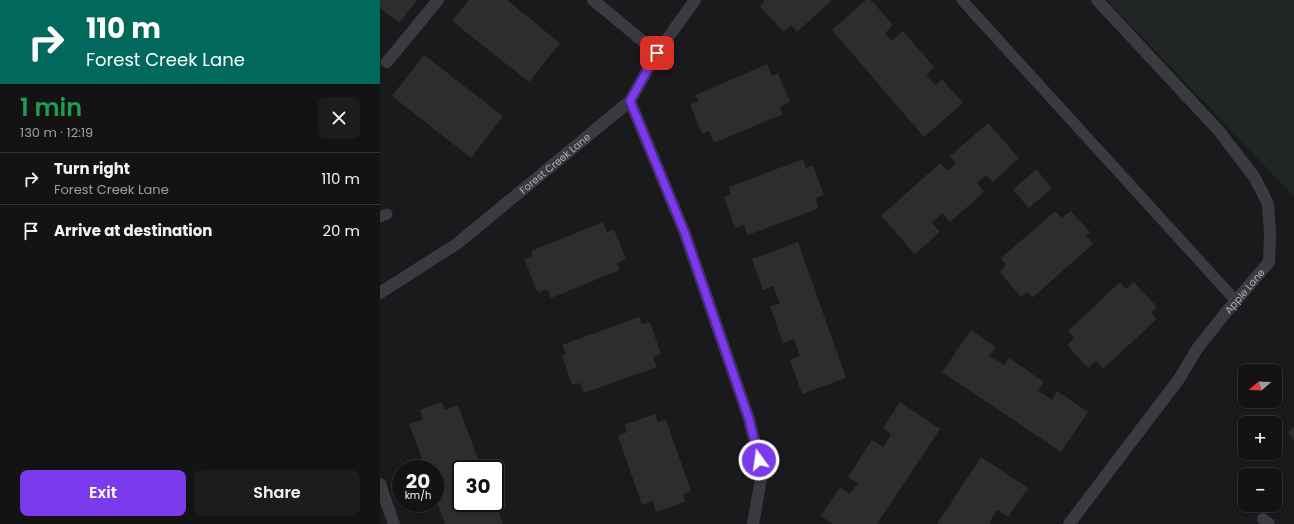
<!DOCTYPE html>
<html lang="en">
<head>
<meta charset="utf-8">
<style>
  :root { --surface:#141314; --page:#1d1c1d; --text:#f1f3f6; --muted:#9d9ea0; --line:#333234; --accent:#7c3aed }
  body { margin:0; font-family:Poppins,sans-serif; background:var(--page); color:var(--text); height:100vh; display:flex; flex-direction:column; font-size:15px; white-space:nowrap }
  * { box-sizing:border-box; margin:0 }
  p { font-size:13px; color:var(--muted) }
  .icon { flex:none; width:22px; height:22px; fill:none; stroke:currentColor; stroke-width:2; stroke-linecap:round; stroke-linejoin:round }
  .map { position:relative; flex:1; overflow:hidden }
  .details { display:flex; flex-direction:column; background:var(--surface); width:380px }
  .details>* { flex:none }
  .hud { background:#00695c; color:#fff; overflow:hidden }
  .needle { width:26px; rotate:251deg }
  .fabs { position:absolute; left:858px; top:364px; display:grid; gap:8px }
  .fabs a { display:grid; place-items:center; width:44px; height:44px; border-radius:8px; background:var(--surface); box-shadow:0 1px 3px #0004,0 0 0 1px var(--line); font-size:20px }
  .speed { position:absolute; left:12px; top:460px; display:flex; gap:8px; font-size:20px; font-weight:700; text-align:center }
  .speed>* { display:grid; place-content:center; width:52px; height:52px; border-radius:50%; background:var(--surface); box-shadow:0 1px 3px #0004,0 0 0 1px var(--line); line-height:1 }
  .speed small { font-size:10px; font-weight:400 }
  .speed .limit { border:2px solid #111; border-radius:6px; background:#fff; color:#111 }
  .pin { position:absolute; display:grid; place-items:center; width:34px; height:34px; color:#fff; margin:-17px; border-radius:8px; box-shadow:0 2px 6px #0006 }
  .me { position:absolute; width:44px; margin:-22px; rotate:346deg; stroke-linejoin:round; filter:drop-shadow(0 0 3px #0008) }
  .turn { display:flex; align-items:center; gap:14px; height:84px; padding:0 20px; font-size:18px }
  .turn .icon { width:52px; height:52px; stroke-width:2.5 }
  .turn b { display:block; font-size:28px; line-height:34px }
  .round { display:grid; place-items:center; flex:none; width:42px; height:42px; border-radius:8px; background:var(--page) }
  .head { display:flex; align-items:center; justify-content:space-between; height:68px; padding:0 20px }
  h1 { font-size:24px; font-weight:600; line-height:30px; color:#1e9e55 }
  .action { display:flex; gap:8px; margin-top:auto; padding:8px 20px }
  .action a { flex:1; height:46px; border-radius:8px; background:var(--accent); color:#fff; font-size:16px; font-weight:600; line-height:46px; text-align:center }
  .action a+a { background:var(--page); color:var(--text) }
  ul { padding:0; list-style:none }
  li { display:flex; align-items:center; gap:12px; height:52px; padding:0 20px; border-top:1px solid var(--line) }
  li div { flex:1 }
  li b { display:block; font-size:15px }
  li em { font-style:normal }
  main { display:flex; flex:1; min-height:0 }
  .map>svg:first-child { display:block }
</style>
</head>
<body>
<main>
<section class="details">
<div class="hud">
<div class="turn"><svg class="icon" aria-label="right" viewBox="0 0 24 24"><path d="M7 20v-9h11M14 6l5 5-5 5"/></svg><div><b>110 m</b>Forest Creek Lane</div></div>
</div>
<div class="head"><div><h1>1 min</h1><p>130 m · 12:19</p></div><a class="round"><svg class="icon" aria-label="close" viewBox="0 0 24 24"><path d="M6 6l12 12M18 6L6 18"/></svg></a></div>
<ul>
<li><svg class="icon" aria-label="right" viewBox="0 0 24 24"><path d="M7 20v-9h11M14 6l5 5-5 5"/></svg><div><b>Turn right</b><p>Forest Creek Lane</p></div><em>110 m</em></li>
<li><svg class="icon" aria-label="arrive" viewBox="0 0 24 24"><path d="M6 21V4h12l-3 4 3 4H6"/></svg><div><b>Arrive at destination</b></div><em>20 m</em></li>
</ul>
<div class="action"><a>Exit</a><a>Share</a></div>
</section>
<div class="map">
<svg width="914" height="524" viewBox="0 0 914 524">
  <rect width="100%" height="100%" fill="#1a191b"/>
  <path fill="#1f2623" d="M 727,0 L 914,0 L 914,197 Z"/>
  <path fill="#2d2c2f" d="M 0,0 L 37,0 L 19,23 L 0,8 Z
    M 89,0 L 127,0 L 180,43 L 149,82 L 72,21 Z
    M 385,0 L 452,0 L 417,32 L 411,25 L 403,32 L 380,6 Z
    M 486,0 L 491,0 L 513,25 L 505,33 L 512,41 L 523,31 L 554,67 L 546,75 L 555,85 L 562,79 L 583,103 L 544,137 L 452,30 Z
    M 44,55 L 123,116 L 91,158 L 12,96 Z
    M 387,64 L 392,76 L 398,73 L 410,102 L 400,107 L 403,114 L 334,143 L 329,131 L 322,134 L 310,105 L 318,101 L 316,95 Z
    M 608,123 L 639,158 L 613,182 L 606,175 L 597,183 L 604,192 L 570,222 L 562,213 L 552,223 L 560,232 L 535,254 L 501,216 L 560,163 L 568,171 L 576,164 L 570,156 Z
    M 423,159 L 426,168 L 433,165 L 444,195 L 435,198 L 439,208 L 368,235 L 364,225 L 355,228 L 344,197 L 351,194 L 349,187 Z
    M 656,169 L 672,188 L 649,208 L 633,190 Z
    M 675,211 L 682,218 L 691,211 L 710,232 L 706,235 L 713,244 L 652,298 L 647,292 L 641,297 L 620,272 L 626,265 L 621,258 Z
    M 223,222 L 227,232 L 234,230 L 246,259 L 237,263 L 240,270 L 171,298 L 167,289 L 158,293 L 144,259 L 152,256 L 151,251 Z
    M 418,242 L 466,378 L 422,394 L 410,360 L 420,356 L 414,339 L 403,343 L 390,306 L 400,303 L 393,286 L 383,290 L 372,259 Z
    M 740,282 L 746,289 L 754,282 L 777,307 L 771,313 L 777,319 L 723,369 L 716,361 L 708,368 L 687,345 L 694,338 L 688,331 Z
    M 259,317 L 262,324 L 270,322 L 281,354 L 273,357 L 277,367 L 204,393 L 200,383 L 192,385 L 182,356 L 186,354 L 182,345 Z
    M 591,330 L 616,347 L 609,356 L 624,365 L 629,358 L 664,382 L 658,390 L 672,400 L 677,391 L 708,412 L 681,452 L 562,372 Z
    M 62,402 L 65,410 L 78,405 L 98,459 L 93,461 L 95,469 L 81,469 L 81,503 L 115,503 L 123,524 L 65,524 L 55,497 L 55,491 L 66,487 L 61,474 L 55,476 L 55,469 L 46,469 L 29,424 L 43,419 L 40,410 Z
    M 520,402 L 560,429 L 497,524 L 453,524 L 441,516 L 460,487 L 470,494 L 478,483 L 468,477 L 492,440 L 503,447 L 511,434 L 503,428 Z
    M 275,414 L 278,422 L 286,420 L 311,491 L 303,494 L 305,502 L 276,512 L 273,501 L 262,505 L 238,436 L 247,432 L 244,425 Z
    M 914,427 L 914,440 L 908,432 Z
    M 601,457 L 648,488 L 628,517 L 617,510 L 609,523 L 612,524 L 557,524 Z"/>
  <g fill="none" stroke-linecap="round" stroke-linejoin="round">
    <path stroke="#3c3a40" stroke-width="11" d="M 582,0 L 856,301
      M 0,217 L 7,214"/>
    <g stroke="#3c3a40" stroke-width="12">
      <path d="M 213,0 L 277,53"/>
      <path d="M 7,62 L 58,0"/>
      <path d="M 250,101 L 304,231 L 369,419 L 382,473 L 373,524"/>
      <path id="s1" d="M 0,293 L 78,243 L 250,101 L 277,53 L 315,0"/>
      <path d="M 0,484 L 14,524"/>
      <path d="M 883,519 L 889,524"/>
      <path id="s2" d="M 689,524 L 799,379 L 817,349 L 843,316 L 889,262 L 890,233 L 888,204 L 875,178 L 839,131 L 717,0"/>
    </g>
  </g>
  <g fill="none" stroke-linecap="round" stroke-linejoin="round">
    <g stroke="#51269a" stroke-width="10">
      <path id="route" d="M 277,53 L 250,101 L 304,231 L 369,419 L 379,460"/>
    </g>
    <use href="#route" stroke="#7c3aed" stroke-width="7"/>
  </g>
  <g text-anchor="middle" stroke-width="4" stroke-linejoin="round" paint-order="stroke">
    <g font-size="10" fill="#adacba" stroke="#151416">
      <text dy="4" stroke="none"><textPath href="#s1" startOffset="218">Forest Creek Lane</textPath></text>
      <text dy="4" stroke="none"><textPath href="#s2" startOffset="292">Apple Lane</textPath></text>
    </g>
  </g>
</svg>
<div class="fabs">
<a><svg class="needle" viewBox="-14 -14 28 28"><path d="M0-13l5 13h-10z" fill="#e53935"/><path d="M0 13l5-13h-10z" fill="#9d9ea0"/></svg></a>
<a>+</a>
<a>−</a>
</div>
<div class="speed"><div>20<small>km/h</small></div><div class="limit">30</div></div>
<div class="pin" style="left:277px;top:53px;background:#d93025"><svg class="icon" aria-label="arrive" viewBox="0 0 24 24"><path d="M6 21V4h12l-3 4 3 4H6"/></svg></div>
<svg class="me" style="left:379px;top:460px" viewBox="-20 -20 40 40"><circle r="17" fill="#7c3aed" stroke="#fff" stroke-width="3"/><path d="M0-11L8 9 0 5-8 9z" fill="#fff"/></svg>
</div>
</main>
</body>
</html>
